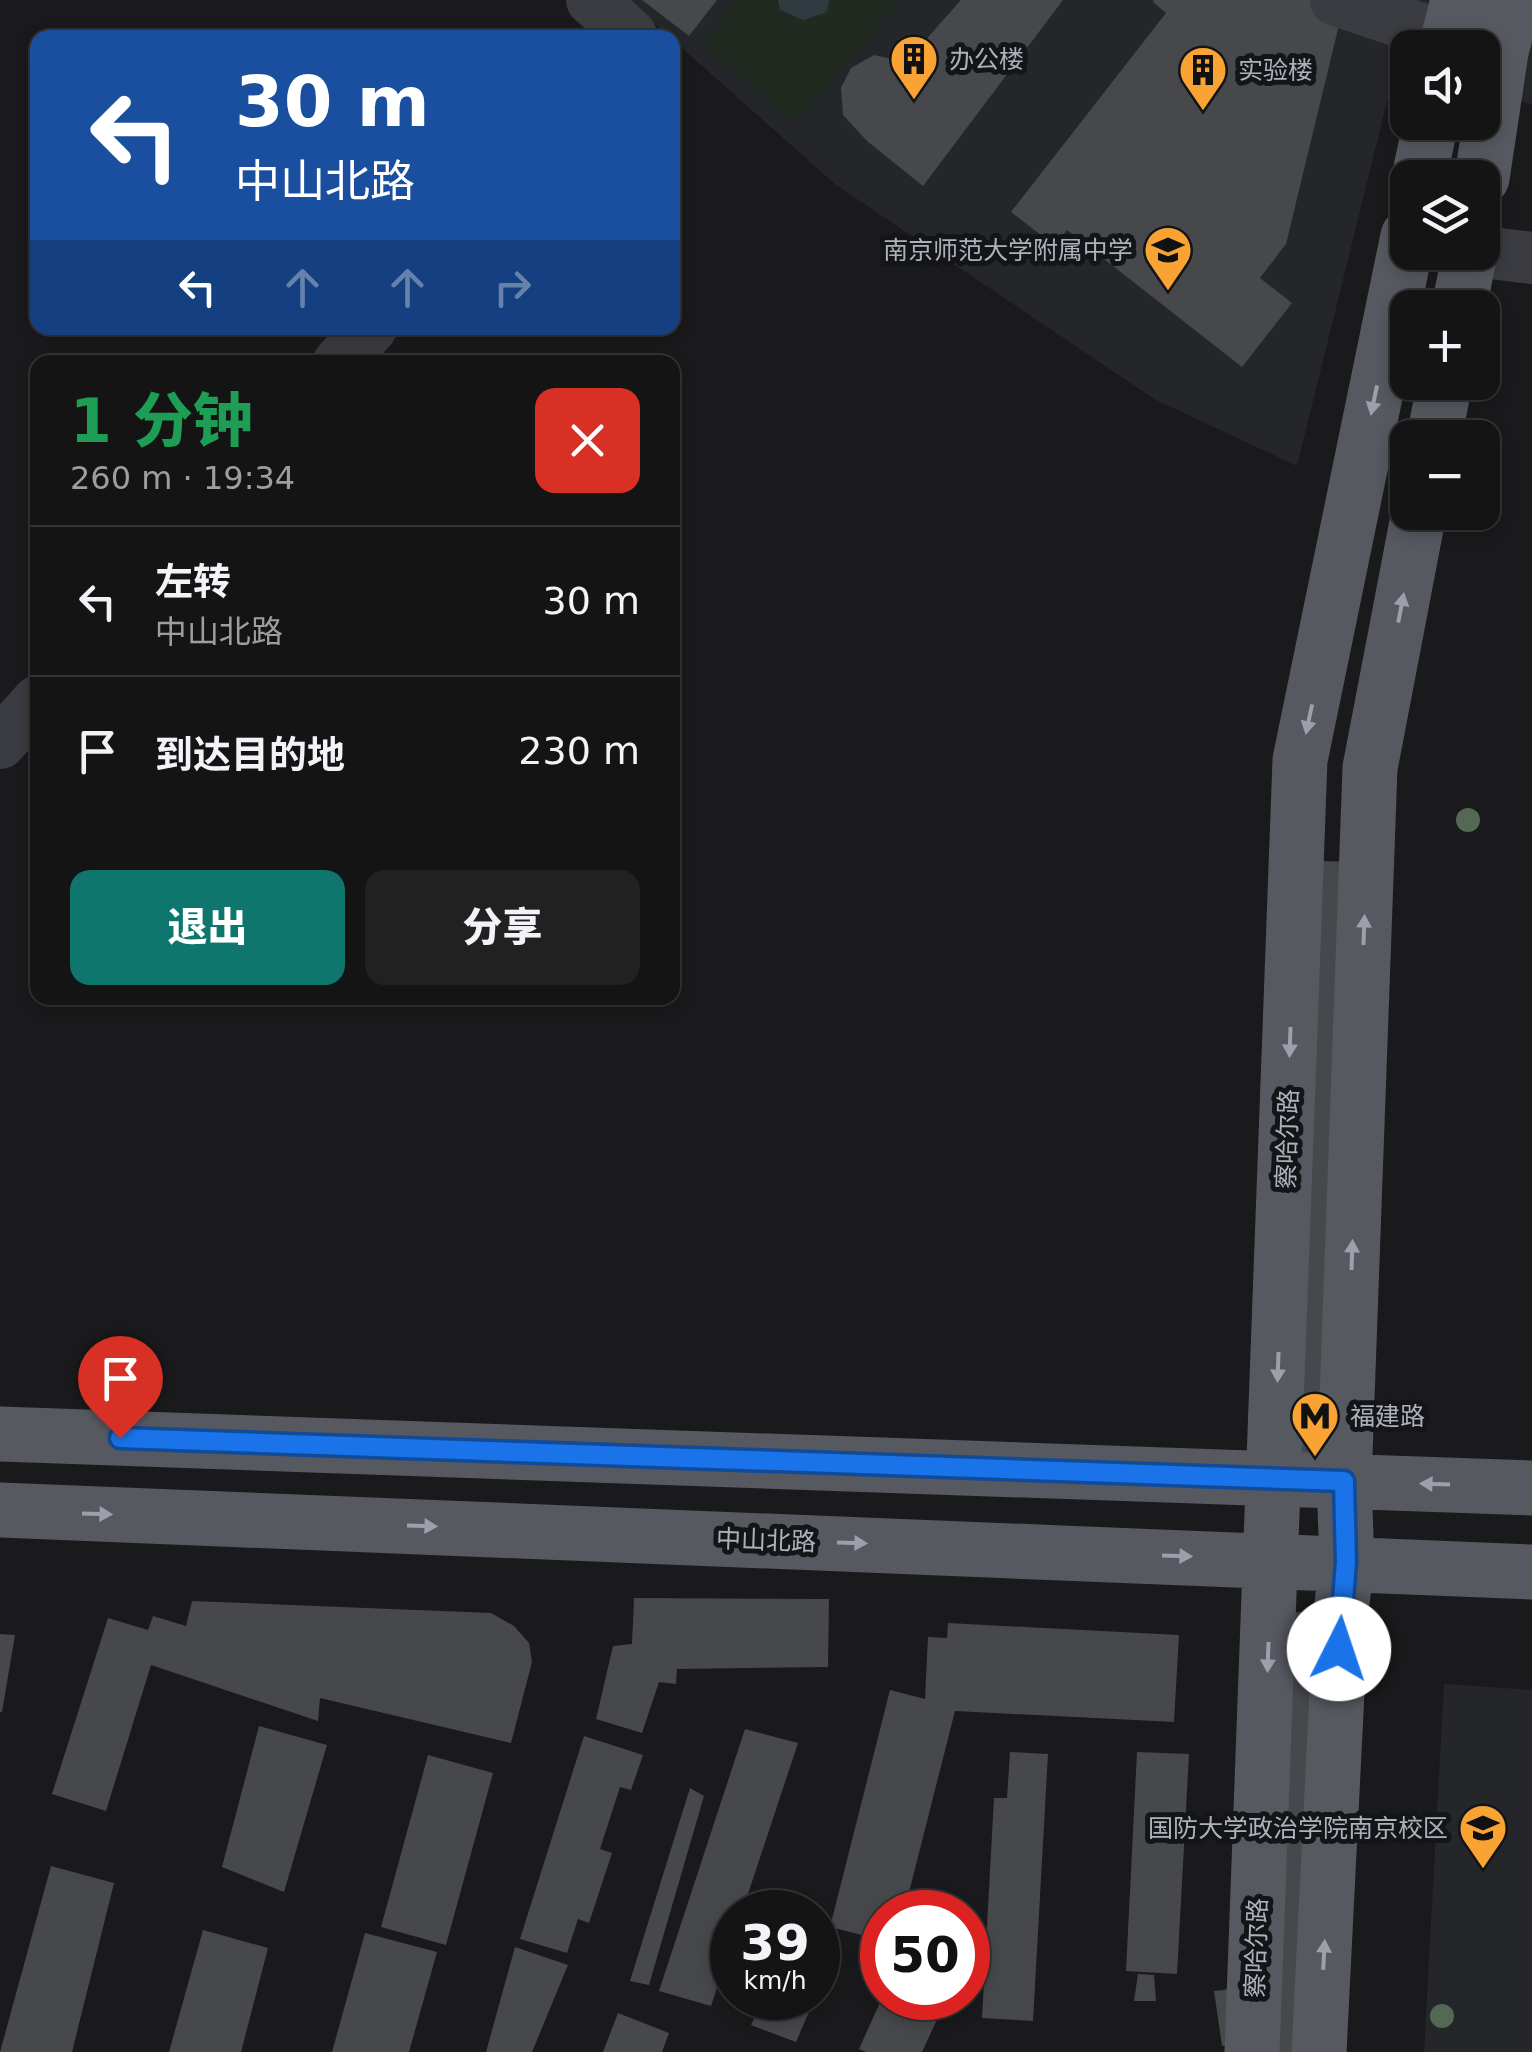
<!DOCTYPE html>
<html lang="zh">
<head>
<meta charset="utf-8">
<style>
  :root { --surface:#141415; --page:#212122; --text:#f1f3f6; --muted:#9d9ea0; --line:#333334; --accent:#0f766e }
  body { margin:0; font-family:"DejaVu Sans","Noto Sans SC",sans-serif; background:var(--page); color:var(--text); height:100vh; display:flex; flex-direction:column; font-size:38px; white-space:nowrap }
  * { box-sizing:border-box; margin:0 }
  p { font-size:32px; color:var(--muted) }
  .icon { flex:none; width:55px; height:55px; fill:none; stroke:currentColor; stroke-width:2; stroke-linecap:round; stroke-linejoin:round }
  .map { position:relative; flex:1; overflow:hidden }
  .panel { position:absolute; left:30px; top:355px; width:650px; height:650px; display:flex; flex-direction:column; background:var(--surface); border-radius:20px; box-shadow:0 5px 15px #0003,0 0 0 2px var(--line) }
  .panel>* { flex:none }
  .banner { position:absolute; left:30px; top:30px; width:650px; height:305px; border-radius:20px; box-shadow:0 5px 15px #0003,0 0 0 2px var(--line); background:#1a4fa0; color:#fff; overflow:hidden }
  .fabs { position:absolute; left:1390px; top:30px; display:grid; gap:20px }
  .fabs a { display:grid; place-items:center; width:110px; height:110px; border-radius:20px; background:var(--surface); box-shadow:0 5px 15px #0003,0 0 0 2px var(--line); font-size:50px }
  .speed { position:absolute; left:710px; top:1890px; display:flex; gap:20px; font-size:50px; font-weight:700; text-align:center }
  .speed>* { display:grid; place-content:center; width:130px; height:130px; border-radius:50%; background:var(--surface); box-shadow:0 5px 15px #0003,0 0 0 2px var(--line); line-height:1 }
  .speed small { font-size:25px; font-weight:400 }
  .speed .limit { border:15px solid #d22; background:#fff; color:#111 }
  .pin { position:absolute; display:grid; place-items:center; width:85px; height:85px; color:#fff; margin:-102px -42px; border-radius:50% 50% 50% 0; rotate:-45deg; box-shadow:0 0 10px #0007 }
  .pin .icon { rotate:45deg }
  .me { position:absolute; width:110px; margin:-55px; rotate:4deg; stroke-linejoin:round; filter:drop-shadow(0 0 8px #0008) }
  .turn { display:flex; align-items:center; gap:35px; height:210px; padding:0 40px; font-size:45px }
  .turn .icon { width:130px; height:130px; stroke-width:2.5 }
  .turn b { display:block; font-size:70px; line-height:85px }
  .lanes { display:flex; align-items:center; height:95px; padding:0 40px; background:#0003; justify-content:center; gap:50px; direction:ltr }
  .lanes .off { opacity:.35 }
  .round { display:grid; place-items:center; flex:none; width:105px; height:105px; border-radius:20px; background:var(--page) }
  .head { display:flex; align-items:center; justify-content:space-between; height:170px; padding:0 40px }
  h1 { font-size:60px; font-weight:800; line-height:75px; color:#1e9e55 }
  .button { display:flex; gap:20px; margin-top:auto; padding:20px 40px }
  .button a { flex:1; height:115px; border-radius:20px; background:var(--accent); color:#fff; font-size:40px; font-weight:800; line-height:115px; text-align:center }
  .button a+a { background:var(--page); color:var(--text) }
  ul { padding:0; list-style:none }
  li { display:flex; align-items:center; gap:30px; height:150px; padding:0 40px; border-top:2px solid var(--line) }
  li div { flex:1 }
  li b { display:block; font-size:38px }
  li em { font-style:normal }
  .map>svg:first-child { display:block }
</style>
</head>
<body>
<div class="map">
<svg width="1532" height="2052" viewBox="0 0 1532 2052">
  <rect width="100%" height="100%" fill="#1a1a1c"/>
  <path fill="#252629" d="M 628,0 L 1532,0 L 1532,104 L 1483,91 L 1482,48 L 1408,48 L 1407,71 L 1395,69 L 1297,466 L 1156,400 L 836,185 Z
    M 1444,1684 L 1532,1690 L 1532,2052 L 1424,2052 Z"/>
  <path fill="#212a21" d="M 736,0 L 900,0 L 796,124 L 703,45 Z"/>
  <path fill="#2f3b41" d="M 778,0 L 829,0 L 827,12 L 803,20 L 780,10 Z"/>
  <path fill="#46484c" d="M 642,0 L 717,0 L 689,36 Z
    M 961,0 L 1063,0 L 923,186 L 867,141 L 843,115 L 841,88 L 851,68 L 874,55 L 906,62 Z
    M 1154,0 L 1345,0 L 1286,244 L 1260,278 L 1292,303 L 1242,367 L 1067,230 L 1055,246 L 1011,212 L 1166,13 L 1153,2 Z
    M 1287,860 L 1354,862 L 1365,1469 L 1265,1467 Z
    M 634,1598 L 829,1599 L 828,1667 L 677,1669 L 676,1684 L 659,1682 L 642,1733 L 596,1719 L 613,1646 L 632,1644 Z
    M 192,1601 L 491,1613 L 514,1626 L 529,1643 L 532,1662 L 511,1743 L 320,1698 L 318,1721 L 151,1665 L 106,1811 L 52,1794 L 108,1618 L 148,1630 L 153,1616 L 186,1626 Z
    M 1281,1612 L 1351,1613 L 1344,2052 L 1273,2052 Z
    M 948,1623 L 1179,1635 L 1174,1722 L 955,1711 L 904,1912 L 882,1912 L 882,1940 L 830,1927 L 890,1690 L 925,1699 L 928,1637 L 947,1638 Z
    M 0,1634 L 15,1635 L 2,1712 L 0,1712 Z
    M 259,1726 L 327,1745 L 284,1892 L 222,1867 Z
    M 745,1729 L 798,1743 L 742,1912 L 732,1912 L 732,1942 L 711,2006 L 659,1991 Z
    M 584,1736 L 643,1755 L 631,1790 L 620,1787 L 600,1849 L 612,1853 L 589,1923 L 578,1919 L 567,1953 L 520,1939 Z
    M 1010,1752 L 1048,1754 L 1033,2021 L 982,2018 L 994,1798 L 1007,1798 Z
    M 1137,1752 L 1189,1754 L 1177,1974 L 1126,1971 Z
    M 428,1755 L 493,1773 L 446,1945 L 381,1927 Z
    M 690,1788 L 704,1796 L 649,1985 L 630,1981 Z
    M 51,1866 L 114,1883 L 72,2052 L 0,2052 Z
    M 203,1930 L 268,1948 L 241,2052 L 169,2052 Z
    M 365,1933 L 437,1952 L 409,2052 L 332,2052 Z
    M 515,1947 L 568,1965 L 532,2052 L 486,2052 Z
    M 818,1957 L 833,1957 L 818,1993 Z
    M 1138,1974 L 1154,1975 L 1156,2001 L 1134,2001 Z
    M 1253,1986 L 1260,2040 L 1222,2046 L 1214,1991 Z
    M 764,1998 L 815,1998 L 796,2042 L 751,2025 Z
    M 882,1998 L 947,1998 L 922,2052 L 866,2052 L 859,2049 Z
    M 618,2013 L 669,2033 L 662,2052 L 603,2052 Z"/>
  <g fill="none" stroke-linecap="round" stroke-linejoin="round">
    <path stroke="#3a3c41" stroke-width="52" d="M 592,0 L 631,35 L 629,38
      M 1336,0 L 1448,38
      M 1482,252 L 1532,258
      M 339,362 L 371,328
      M 0,743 L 38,701"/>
    <path stroke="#565960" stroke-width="55" d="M 1446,48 L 1458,0
      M 1419,178 L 1431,122
      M 1482,178 L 1501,52 L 1514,0
      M 1459,308 L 1470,252
      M 1434,438 L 1445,382
      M 0,1434 L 1532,1488
      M 0,1510 L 1532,1572
      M 1252,2052 L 1300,760 L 1408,236
      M 1319,2052 L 1341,1612 L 1347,1562 L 1344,1481 L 1370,768 L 1419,512"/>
  </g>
  <g fill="#546854">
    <circle cx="1468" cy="820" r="12"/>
    <circle cx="1442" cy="2016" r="12"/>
  </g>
  <defs><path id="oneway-solid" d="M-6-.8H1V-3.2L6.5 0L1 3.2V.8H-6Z" transform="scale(2.5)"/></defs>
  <g fill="#9ba0aa">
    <use href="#oneway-solid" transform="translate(1374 400) rotate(102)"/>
    <use href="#oneway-solid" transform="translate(1401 608) rotate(-79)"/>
    <use href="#oneway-solid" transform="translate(1309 719) rotate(102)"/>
    <use href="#oneway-solid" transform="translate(1364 930) rotate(-88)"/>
    <use href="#oneway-solid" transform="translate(1290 1042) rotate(92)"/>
    <use href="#oneway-solid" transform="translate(1352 1255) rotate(-88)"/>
    <use href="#oneway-solid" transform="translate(1278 1367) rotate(92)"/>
    <use href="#oneway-solid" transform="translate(1435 1484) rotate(-178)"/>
    <use href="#oneway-solid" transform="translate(97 1514) rotate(2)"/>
    <use href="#oneway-solid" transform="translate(422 1526) rotate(2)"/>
    <use href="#oneway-solid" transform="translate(852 1543) rotate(2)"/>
    <use href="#oneway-solid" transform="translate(1177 1556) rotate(2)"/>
    <use href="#oneway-solid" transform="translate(1268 1657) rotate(92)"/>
    <use href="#oneway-solid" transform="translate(1324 1955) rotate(-87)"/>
  </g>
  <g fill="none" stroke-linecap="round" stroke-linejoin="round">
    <g stroke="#114b97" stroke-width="25">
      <path id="route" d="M 120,1438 L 1344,1481 L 1346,1562 L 1339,1649"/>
    </g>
    <use href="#route" stroke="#1a73e8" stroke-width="18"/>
  </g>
  <defs>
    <g id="building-pin" transform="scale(2.5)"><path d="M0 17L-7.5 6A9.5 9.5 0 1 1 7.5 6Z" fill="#f9a334" stroke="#141517"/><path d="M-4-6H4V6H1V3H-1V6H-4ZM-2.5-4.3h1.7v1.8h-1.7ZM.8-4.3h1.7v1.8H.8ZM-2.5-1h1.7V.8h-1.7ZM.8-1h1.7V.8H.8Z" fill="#111"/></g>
    <g id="school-pin" transform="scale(2.5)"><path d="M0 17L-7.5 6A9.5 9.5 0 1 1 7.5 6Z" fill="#f9a334" stroke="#141517"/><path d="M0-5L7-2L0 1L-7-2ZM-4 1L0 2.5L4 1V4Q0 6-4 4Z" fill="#111"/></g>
    <g id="metro-pin" transform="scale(2.5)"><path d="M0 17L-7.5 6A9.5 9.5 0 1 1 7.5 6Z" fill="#f9a334" stroke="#141517"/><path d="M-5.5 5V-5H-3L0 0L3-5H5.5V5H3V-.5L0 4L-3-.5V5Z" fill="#111"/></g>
    <g id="university-pin" transform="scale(2.5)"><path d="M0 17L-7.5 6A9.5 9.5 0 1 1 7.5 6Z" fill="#f9a334" stroke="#141517"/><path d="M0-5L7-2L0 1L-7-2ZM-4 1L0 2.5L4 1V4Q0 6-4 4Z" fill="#111"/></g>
  </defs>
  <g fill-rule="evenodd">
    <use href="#building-pin" x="914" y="59"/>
    <use href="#building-pin" x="1203" y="70"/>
    <use href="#school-pin" x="1168" y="250"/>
    <use href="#metro-pin" x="1315" y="1416"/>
    <use href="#university-pin" x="1483" y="1828"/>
  </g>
  <g text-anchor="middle" stroke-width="10" stroke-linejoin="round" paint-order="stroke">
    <g font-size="25" fill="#acb2bc" stroke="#141517" text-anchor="start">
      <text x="949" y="68">办公楼</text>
      <text x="1238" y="79">实验楼</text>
      <text x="1133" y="259" text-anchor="end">南京师范大学附属中学</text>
      <text x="1350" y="1425">福建路</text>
      <text x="1448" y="1837" text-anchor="end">国防大学政治学院南京校区</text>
    </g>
    <g font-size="25" fill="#acb2bc" stroke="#141517">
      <text transform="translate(1287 1139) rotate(-88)" y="9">察哈尔路</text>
      <text transform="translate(766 1540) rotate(2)" y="9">中山北路</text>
      <text transform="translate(1256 1948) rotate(-88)" y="9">察哈尔路</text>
    </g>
  </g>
</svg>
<div class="fabs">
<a><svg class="icon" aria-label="sound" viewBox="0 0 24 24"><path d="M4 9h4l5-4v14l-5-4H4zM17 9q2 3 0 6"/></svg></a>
<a><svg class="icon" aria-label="layers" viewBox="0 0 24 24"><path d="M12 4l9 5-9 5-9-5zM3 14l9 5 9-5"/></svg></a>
<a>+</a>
<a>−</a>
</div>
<div class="speed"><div>39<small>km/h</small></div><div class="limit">50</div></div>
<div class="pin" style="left:120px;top:1438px;background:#d93025"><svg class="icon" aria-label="arrive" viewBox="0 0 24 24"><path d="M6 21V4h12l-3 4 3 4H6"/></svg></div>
<svg class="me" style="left:1339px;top:1649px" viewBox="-20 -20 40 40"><circle r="19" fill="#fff"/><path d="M0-13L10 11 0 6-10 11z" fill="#1a73e8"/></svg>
<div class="banner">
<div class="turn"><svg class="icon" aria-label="left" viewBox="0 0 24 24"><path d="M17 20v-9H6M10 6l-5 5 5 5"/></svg><div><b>30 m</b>中山北路</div></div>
<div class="lanes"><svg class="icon" aria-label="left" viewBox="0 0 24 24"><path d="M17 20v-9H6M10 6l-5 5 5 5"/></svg><svg class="icon off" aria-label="ahead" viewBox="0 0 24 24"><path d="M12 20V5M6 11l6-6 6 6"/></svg><svg class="icon off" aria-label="ahead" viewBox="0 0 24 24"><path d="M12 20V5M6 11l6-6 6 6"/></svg><svg class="icon off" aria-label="right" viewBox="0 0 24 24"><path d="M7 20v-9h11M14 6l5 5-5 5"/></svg></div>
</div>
<section class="panel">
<div class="head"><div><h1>1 分钟</h1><p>260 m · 19:34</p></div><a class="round" style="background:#d93025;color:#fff"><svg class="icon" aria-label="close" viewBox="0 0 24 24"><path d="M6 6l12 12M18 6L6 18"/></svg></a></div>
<ul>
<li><svg class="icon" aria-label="left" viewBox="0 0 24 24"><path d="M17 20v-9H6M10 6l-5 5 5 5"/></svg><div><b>左转</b><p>中山北路</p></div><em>30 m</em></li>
<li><svg class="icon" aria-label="arrive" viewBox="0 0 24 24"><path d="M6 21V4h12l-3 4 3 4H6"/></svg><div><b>到达目的地</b></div><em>230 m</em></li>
</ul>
<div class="button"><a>退出</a><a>分享</a></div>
</section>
</div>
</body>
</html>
